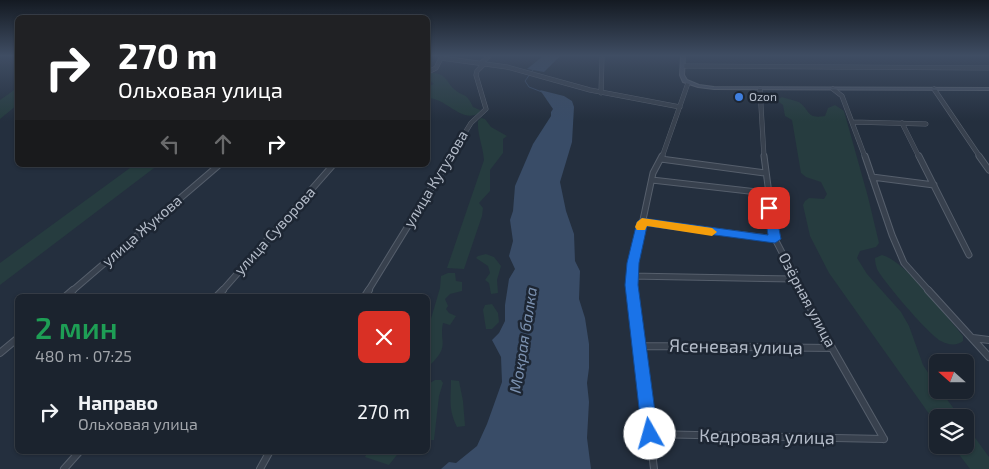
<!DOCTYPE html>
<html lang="ru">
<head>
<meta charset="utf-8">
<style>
  :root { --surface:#1b232e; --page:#282f3a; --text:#f1f3f6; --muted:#a0a4aa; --line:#39404a }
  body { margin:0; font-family:"Exo 2",sans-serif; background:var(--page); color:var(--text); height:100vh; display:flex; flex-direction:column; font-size:19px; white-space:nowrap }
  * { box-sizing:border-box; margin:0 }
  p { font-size:16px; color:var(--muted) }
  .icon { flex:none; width:28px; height:28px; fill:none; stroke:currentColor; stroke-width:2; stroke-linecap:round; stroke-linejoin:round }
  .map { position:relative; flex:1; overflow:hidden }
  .side { position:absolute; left:15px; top:294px; width:415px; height:160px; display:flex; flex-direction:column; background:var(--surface); border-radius:8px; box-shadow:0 1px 4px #0004,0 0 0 1px var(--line) }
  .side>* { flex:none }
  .banner { position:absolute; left:15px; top:15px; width:415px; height:152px; border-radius:8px; box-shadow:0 1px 4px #0004,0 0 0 1px var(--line); background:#202124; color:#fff; overflow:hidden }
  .needle { width:32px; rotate:291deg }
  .fabs { position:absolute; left:929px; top:354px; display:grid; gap:10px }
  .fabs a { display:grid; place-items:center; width:45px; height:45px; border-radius:8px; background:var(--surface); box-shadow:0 1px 4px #0004,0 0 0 1px var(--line); font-size:25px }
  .pin { position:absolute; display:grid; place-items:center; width:42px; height:42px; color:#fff; margin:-21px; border-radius:10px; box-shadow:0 2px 8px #0006 }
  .me { position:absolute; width:55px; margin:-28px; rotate:353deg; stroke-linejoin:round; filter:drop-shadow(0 0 4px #0008) }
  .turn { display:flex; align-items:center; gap:18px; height:105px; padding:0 20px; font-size:22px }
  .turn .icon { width:65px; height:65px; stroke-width:2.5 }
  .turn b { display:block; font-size:35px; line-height:42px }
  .lanes { display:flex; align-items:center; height:48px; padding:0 20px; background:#0003; justify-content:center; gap:25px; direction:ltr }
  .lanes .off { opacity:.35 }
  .round { display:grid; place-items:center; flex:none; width:52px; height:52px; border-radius:8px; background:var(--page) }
  .headline { display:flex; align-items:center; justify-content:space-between; height:85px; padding:0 20px }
  h1 { font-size:30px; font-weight:600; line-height:38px; color:#1e9e55 }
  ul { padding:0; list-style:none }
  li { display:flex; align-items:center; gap:15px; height:65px; padding:0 20px }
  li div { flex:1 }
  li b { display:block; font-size:19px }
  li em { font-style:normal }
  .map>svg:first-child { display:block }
</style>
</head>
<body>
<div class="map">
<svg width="989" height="469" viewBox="0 0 989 469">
  <rect width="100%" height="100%" fill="#242f3e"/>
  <path fill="#263c3f" d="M 431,73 C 445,72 447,82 453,88 C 463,98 466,91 473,107 L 480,110 L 479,113 C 462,124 446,98 428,98 L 428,86 L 434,84 L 428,79 Z
    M 17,88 L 17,105 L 0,119 L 0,100 Z
    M 782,97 L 799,102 C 811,111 806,119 825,116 L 828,108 L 835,105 L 844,111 L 868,197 L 879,243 L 876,247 L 860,251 L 857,258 L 867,274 L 901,312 L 909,326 L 923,365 L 937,386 L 938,390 L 940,390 L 960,417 L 938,418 L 937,425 L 829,273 L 810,236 L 803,205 L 805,201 L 809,198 L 824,199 L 827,194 L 821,182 L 806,177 L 801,173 L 792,120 L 785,116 L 783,105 L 779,102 L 779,99 Z
    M 481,118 L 485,119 L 491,127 L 507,136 L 503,139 L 503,153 L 490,170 L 490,191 L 479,203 L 483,208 L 482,216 L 464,269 L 447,268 L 484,160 C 483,146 477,134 478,121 Z
    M 134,165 L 158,165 L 0,285 L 0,263 Z
    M 486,254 L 494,257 L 501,266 L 497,280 L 498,293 L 491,294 L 489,283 L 485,280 L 490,273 L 488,266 L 476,258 L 478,256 Z
    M 882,255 C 904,260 942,311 958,330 L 963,336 L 963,341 C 957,346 948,345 941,341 C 930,336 883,281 877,269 C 876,266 875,262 875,258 Z
    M 448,273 L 455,273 L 456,281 L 462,282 L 462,291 L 450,294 L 445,299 L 448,306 L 446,309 L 449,313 L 456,316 L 450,325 L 443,323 C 439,342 450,346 431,364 L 428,363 L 428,329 L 440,288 L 441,276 Z
    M 492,304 L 498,313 L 499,322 L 492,329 L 486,329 L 483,310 L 485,305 Z
    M 435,380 L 441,380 L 443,383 L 439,396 L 434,440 L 428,440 L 428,396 L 430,383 Z
    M 451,380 L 459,381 L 463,401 L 465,426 L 457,427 C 448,409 451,399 451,380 Z
    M 965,424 L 989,457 L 989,469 L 970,469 L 952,445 L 965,445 Z
    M 368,451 L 400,451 L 389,465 L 365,457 Z"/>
  <path fill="#394c67" d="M 543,56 L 560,56 L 544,72 L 527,69 Z
    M 540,90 L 564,96 L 572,101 L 574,107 L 572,142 L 560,182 L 566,211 L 574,234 L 575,261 L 580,271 L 579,299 L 585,318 L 589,344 L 589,368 L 587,383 L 589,402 L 587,438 L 591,469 L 441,469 L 449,462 L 456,463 L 477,446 L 487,424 L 502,382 L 501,357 L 492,340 L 499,333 L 505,321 L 505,305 L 509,279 L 515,269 L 509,256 L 513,241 L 510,220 L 513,211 L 515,186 L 533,144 L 551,116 L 551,112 L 553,109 Z"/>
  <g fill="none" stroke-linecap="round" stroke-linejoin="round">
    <path stroke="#394c67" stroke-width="1" d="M 533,70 L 525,81 L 529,87 L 542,92"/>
    <g stroke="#565f6c" stroke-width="5">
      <path id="street-far2" d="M 441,58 L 507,67 L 590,90 L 680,107
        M 480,64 L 489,56
        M 683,66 L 989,68
        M 428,72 L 436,68 L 442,56
        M 760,89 L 764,157
        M 833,89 L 842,96 L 865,157
        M 934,89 L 980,157
        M 601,93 L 602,56
        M 853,122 L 926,124
        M 902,123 L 919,157
        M 450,157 L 471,123 L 486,109 L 476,75 L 477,71 L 484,64
        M 662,157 L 688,83"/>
    </g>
    <g stroke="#565f6c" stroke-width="7">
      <path id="street-far1" d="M 764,156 L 775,239 L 802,291
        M 865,156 L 892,235 L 904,263 L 929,291
        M 919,156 L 969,255
        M 979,156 L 989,170
        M 661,159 L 765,173
        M 872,177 L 934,185
        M 652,180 L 767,193
        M 642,222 L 775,239
        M 631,276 L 795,279
        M 72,291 L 219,165
        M 222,291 L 333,165
        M 368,291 L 451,156
        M 633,291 L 631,276 L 653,173 L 662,156"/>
    </g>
    <g stroke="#565f6c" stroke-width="8">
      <path id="street" d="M 633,290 L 654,469
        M 801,290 L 832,348 L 884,439
        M 928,290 L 989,357
        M 66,296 L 73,290
        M 217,296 L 223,290
        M 365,296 L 369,290
        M 973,338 L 989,340
        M 639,346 L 832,348
        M 0,353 L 18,338
        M 650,434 L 884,439
        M 64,469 L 80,451
        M 260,469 L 270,451"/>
    </g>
    <g stroke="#565f6c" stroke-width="2">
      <path id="secondary" d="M 681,56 L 685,56 L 684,75 L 687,80 L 699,85 L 714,87 L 989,88 L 989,90 L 714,89 L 698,87 L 683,82 L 680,75 Z"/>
    </g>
    <use href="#street-far2" stroke="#38414e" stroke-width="4"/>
    <use href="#street-far1" stroke="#38414e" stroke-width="5"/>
    <use href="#street" stroke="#38414e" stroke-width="6"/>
    <use href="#secondary" fill="#465061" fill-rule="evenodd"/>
  </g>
  <linearGradient id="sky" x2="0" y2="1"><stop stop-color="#141a22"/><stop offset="0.46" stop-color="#3f4d63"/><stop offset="1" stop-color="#3f4d63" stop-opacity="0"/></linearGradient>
  <rect width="989" height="121" fill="url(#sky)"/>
  <path fill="#1a73e8" stroke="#114b97" d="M 769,205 L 775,208 L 781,239 L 775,243 L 647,226 L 639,263 L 638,285 L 658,434 L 656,439 L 650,441 L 644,439 L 642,434 L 625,285 L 627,263 L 637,222 L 642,218 L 768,235 L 764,208 Z"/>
  <path fill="#f59e0b" d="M 642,218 L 712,228 L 717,232 L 712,236 L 647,226 L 645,230 L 637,230 L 635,227 L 637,222 Z"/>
  <circle fill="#3f7fe0" stroke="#1d2633" stroke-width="2" cx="739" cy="97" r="5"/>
  <g text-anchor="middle" stroke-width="5" stroke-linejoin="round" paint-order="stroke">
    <g font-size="12" fill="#b4bcc9" stroke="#1d2633" text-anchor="start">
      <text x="749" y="101">Ozon</text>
    </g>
    <g font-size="15" fill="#b4bcc9" stroke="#1d2633">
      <text transform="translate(436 179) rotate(-59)" y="5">улица Кутузова</text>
      <text transform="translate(142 231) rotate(-41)" y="5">улица Жукова</text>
      <text transform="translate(275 231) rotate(-48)" y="5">улица Суворова</text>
      <text transform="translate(807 300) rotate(62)" y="5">Озёрная улица</text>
    </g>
    <g font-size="16" font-style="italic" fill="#7c92b1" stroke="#1d2633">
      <text transform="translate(523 340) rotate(-81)" y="6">Мокрая балка</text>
    </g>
    <g font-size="18" fill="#b4bcc9" stroke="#1d2633">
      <text transform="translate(736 347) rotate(1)" y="6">Ясеневая улица</text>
      <text transform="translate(767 437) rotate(1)" y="6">Кедровая улица</text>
    </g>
  </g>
</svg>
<div class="fabs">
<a><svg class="needle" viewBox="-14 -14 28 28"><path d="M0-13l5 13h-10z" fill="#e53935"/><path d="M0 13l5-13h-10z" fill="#a0a4aa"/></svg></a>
<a><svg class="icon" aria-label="layers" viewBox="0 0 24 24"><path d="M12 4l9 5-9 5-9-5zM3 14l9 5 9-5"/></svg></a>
</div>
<div class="pin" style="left:769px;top:208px;background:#d93025"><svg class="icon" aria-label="arrive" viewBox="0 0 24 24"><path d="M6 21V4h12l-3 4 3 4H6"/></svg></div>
<svg class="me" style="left:650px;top:434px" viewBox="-20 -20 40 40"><circle r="19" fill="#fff"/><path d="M0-13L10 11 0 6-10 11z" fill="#1a73e8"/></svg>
<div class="banner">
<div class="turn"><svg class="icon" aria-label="right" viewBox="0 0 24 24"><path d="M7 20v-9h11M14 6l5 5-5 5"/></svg><div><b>270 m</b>Ольховая улица</div></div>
<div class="lanes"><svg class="icon off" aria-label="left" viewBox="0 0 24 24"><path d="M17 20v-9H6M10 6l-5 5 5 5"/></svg><svg class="icon off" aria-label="ahead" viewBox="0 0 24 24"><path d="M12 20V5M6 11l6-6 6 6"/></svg><svg class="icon" aria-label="right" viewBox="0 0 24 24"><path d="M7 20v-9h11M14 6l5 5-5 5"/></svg></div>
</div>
<section class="side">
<div class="headline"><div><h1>2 мин</h1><p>480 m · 07:25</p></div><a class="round" style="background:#d93025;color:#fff"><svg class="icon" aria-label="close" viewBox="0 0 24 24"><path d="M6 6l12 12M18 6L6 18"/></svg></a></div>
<ul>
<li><svg class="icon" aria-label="right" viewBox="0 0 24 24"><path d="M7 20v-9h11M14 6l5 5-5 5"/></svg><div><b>Направо</b><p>Ольховая улица</p></div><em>270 m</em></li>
</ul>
</section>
</div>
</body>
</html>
